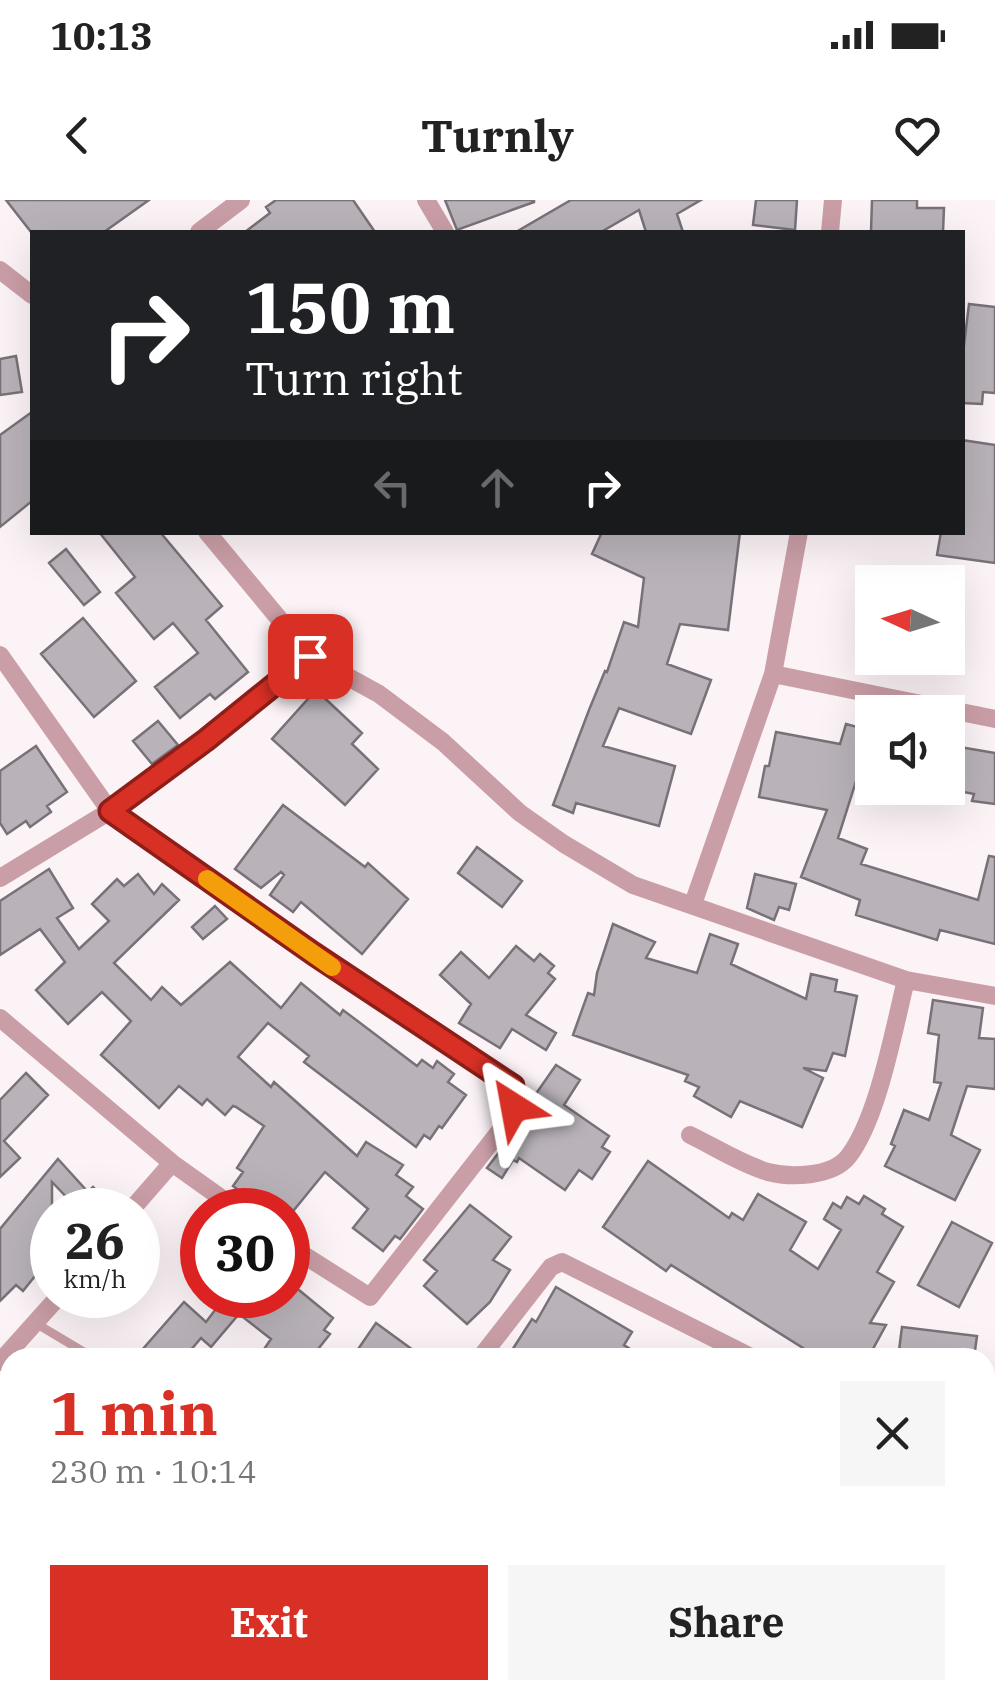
<!DOCTYPE html>
<html lang="en">
<head>
<meta charset="utf-8">
<style>
  :root { --surface:#fff; --page:#f6f6f6; --text:#222; --muted:#767676; --accent:#d93025 }
  body { margin:0; font-family:"IBM Plex Serif",serif; background:var(--page); color:var(--text); height:100vh; display:flex; flex-direction:column; font-size:38px; white-space:nowrap }
  * { box-sizing:border-box; margin:0 }
  p { font-size:32px; color:var(--muted) }
  .icon { flex:none; width:55px; height:55px; fill:none; stroke:currentColor; stroke-width:2; stroke-linecap:round; stroke-linejoin:round }
  .map { position:relative; flex:1; overflow:hidden }
  .panel { position:absolute; left:0px; top:1148px; width:995px; height:352px; display:flex; flex-direction:column; background:var(--surface); border-radius:30px 30px 0 0; box-shadow:0 10px 40px #0002 }
  .panel>* { flex:none }
  .hud { position:absolute; left:30px; top:30px; width:935px; height:305px; border-radius:0px; box-shadow:0 10px 40px #0002; background:#202124; color:#fff; overflow:hidden }
  .needle { width:65px; rotate:274deg }
  .controls { position:absolute; left:855px; top:365px; display:grid; gap:20px }
  .controls a { display:grid; place-items:center; width:110px; height:110px; border-radius:0px; background:var(--surface); box-shadow:0 10px 40px #0002; font-size:50px }
  .speed { position:absolute; left:30px; top:988px; display:flex; gap:20px; font-size:50px; font-weight:700; text-align:center }
  .speed>* { display:grid; place-content:center; width:130px; height:130px; border-radius:50%; background:var(--surface); box-shadow:0 10px 40px #0002; line-height:1 }
  .speed small { font-size:25px; font-weight:400 }
  .speed .limit { border:15px solid #d22; background:#fff; color:#111 }
  .pin { position:absolute; display:grid; place-items:center; width:85px; height:85px; color:#fff; margin:-42px; border-radius:20px; box-shadow:0 5px 15px #0006 }
  .me { position:absolute; width:110px; margin:-55px; rotate:326deg; stroke-linejoin:round; filter:drop-shadow(0 0 8px #0008) }
  .turn { display:flex; align-items:center; gap:35px; height:210px; padding:0 50px; font-size:45px }
  .turn .icon { width:130px; height:130px; stroke-width:2.5 }
  .turn b { display:block; font-size:70px; line-height:85px }
  .lanes { display:flex; align-items:center; height:95px; padding:0 50px; background:#0003; justify-content:center; gap:50px; direction:ltr }
  .lanes .off { opacity:.35 }
  .round { display:grid; place-items:center; flex:none; width:105px; height:105px; border-radius:0px; background:var(--page) }
  .overview { display:flex; align-items:center; justify-content:space-between; height:170px; padding:0 50px }
  h1 { font-size:60px; font-weight:700; line-height:75px; color:var(--accent) }
  .primary-button { display:flex; gap:20px; margin-top:auto; padding:20px 50px }
  .primary-button a { flex:1; height:115px; border-radius:0px; background:var(--accent); color:#fff; font-size:40px; font-weight:700; line-height:115px; text-align:center }
  .primary-button a+a { background:var(--page); color:var(--text) }
  .status { display:flex; justify-content:space-between; align-items:center; height:70px; padding:0 50px; background:var(--surface); direction:ltr }
  .status svg { height:28px; fill:currentColor }
  header { display:flex; justify-content:space-between; align-items:center; height:130px; padding:0 50px; background:var(--surface); font-size:45px; font-weight:700 }
  .map>svg:first-child { display:block }
</style>
</head>
<body>
<div class="status"><b>10:13</b><svg viewBox="0 0 49 12"><path d="M0 12V9h3v3zM5 12V6h3v6zM10 12V3h3v9zM15 12V0h3v12zM26 1h20v11H26zM47 4h2v5h-2z"/></svg></div>
<header><svg class="icon" aria-label="back" viewBox="0 0 24 24"><path d="M15 5l-7 7 7 7"/></svg>Turnly<svg class="icon" aria-label="heart" viewBox="0 0 24 24"><path d="M12 20l-8-8c-3-5 5-10 8-4 3-6 11-1 8 4z"/></svg></header>
<div class="map">
<svg width="995" height="1498" viewBox="0 0 995 1498">
  <rect width="100%" height="100%" fill="#fcf3f7"/>
  <path fill="#b9b3b9" stroke="#787278" stroke-width="2.5" d="M 6,0 L 149,0 L 104,32 L 31,32 Z
    M 276,0 L 353,0 L 375,32 L 245,32 L 270,13 L 266,7 Z
    M 445,0 L 534,0 L 534,2 L 457,30 Z
    M 571,0 L 701,0 L 677,14 L 683,32 L 646,32 L 639,10 L 601,32 L 516,32 Z
    M 756,0 L 797,0 L 795,30 L 753,25 Z
    M 872,0 L 917,0 L 917,8 L 944,8 L 943,32 L 871,32 Z
    M 969,104 L 995,107 L 995,193 L 983,192 L 982,204 L 962,203 L 962,161 Z
    M 16,156 L 22,192 L 0,195 L 0,159 Z
    M 32,212 L 32,301 L 0,327 L 0,235 Z
    M 962,240 L 995,245 L 995,363 L 937,355 L 941,332 L 962,332 Z
    M 99,332 L 160,332 L 222,406 L 206,420 L 248,472 L 215,499 L 210,494 L 180,518 L 155,487 L 198,453 L 173,423 L 154,439 L 116,393 L 135,377 Z
    M 602,332 L 740,332 L 728,430 L 680,424 L 667,464 L 711,480 L 691,534 L 619,508 L 603,546 L 675,566 L 659,626 L 576,603 L 573,613 L 553,605 L 589,510 L 605,471 L 607,472 L 624,422 L 638,427 L 644,378 L 592,354 Z
    M 66,349 L 100,392 L 84,405 L 49,363 Z
    M 83,418 L 136,481 L 94,517 L 41,454 Z
    M 316,490 L 362,533 L 352,544 L 378,569 L 345,605 L 272,539 Z
    M 158,521 L 178,545 L 152,564 L 133,541 Z
    M 846,524 L 872,531 L 838,638 L 867,649 L 861,664 L 978,700 L 989,656 L 995,657 L 995,744 L 940,730 L 937,740 L 856,715 L 860,700 L 801,677 L 827,610 L 759,597 L 765,566 L 769,566 L 776,532 L 840,544 Z
    M 948,545 L 995,553 L 995,604 L 972,601 L 974,594 L 948,589 Z
    M 36,546 L 67,592 L 47,606 L 51,612 L 30,627 L 26,621 L 7,634 L 0,623 L 0,571 Z
    M 283,605 L 365,667 L 368,663 L 408,699 L 362,754 L 301,702 L 293,712 L 270,695 L 284,675 L 281,672 L 261,688 L 235,669 Z
    M 477,647 L 522,681 L 502,707 L 458,673 Z
    M 49,669 L 73,708 L 57,718 L 79,749 L 109,721 L 92,704 L 117,679 L 124,686 L 138,674 L 154,694 L 162,684 L 179,700 L 114,763 L 151,800 L 162,787 L 181,805 L 230,762 L 281,808 L 301,783 L 340,815 L 343,810 L 417,866 L 422,860 L 433,868 L 437,861 L 454,874 L 448,882 L 466,895 L 442,928 L 439,926 L 430,939 L 424,935 L 416,947 L 304,862 L 309,856 L 268,823 L 238,857 L 271,887 L 274,882 L 357,956 L 366,942 L 403,965 L 396,975 L 413,987 L 406,996 L 423,1009 L 400,1039 L 395,1036 L 383,1051 L 353,1028 L 368,1009 L 325,972 L 294,1010 L 264,1010 L 233,986 L 243,972 L 237,968 L 264,926 L 236,907 L 233,906 L 225,915 L 207,899 L 202,905 L 179,886 L 159,908 L 101,855 L 131,821 L 102,792 L 68,824 L 36,790 L 65,762 L 40,729 L 0,755 L 0,701 Z
    M 755,674 L 796,684 L 789,710 L 779,707 L 774,720 L 747,708 Z
    M 215,706 L 227,719 L 203,739 L 192,727 Z
    M 613,724 L 655,742 L 646,758 L 697,773 L 710,734 L 738,744 L 731,764 L 806,799 L 811,774 L 837,780 L 835,791 L 857,796 L 845,856 L 833,853 L 826,871 L 803,868 L 823,878 L 802,927 L 740,901 L 731,917 L 694,896 L 699,887 L 685,881 L 688,875 L 573,835 L 588,793 L 594,795 L 597,773 Z
    M 516,746 L 534,761 L 540,754 L 554,766 L 548,773 L 555,779 L 526,815 L 556,833 L 546,850 L 512,829 L 500,848 L 459,823 L 471,804 L 440,775 L 461,752 L 489,778 Z
    M 933,800 L 983,808 L 979,838 L 995,839 L 995,889 L 967,886 L 951,935 L 980,950 L 955,1000 L 885,966 L 895,946 L 891,944 L 904,910 L 929,920 L 941,883 L 934,882 L 939,835 L 928,833 Z
    M 556,865 L 580,880 L 564,905 L 609,936 L 602,947 L 610,952 L 592,979 L 579,970 L 565,990 L 519,958 L 517,962 L 513,960 L 502,978 L 487,968 L 516,930 L 526,908 Z
    M 26,873 L 48,895 L 4,941 L 20,958 L 0,977 L 0,900 Z
    M 58,959 L 88,992 L 93,987 L 116,1010 L 70,1010 L 74,1005 L 52,982 L 52,1055 L 23,1091 L 16,1085 L 0,1101 L 0,1029 Z
    M 648,961 L 729,1018 L 732,1013 L 743,1020 L 758,994 L 806,1022 L 790,1050 L 818,1069 L 841,1030 L 824,1019 L 833,1003 L 841,1008 L 847,997 L 859,1004 L 864,996 L 885,1009 L 882,1014 L 903,1027 L 877,1072 L 894,1082 L 870,1123 L 886,1125 L 868,1158 L 819,1158 L 671,1065 L 666,1071 L 603,1027 Z
    M 470,1005 L 511,1037 L 493,1060 L 510,1070 L 490,1102 L 467,1124 L 424,1086 L 437,1071 L 424,1060 Z
    M 952,1022 L 992,1043 L 959,1107 L 918,1085 Z
    M 288,1081 L 333,1118 L 324,1130 L 330,1134 L 311,1158 L 258,1158 L 271,1139 L 239,1114 L 211,1147 L 201,1138 L 184,1158 L 135,1158 L 184,1102 L 206,1122 L 222,1101 L 215,1095 L 288,1095 Z
    M 556,1087 L 632,1132 L 624,1145 L 644,1158 L 507,1158 L 532,1119 L 536,1122 Z
    M 376,1123 L 424,1158 L 352,1158 Z
    M 902,1127 L 977,1136 L 974,1158 L 898,1158 Z"/>
  <g fill="none" stroke-linecap="round" stroke-linejoin="round">
    <path stroke="#ca9ea6" stroke-width="9" d="M 37,1124 L 94,1158"/>
    <path stroke="#ca9ea6" stroke-width="18" d="M 426,0 L 445,32
      M 199,32 L 241,0
      M 830,32 L 833,0
      M 0,70 L 32,95
      M 207,332 L 310,456 L 379,494 L 443,542 L 520,613 L 564,644 L 633,685 L 906,780 L 995,796
      M 0,455 L 110,611 L 314,755 L 513,886 L 514,907 L 506,923 L 370,1097 L 288,1045
      M 773,474 L 995,519
      M 0,678 L 110,611 L 206,540 L 310,456
      M 693,704 L 773,474 L 799,332
      M 0,818 L 172,963 L 238,1010
      M 690,935 C 715,947 741,964 768,972 C 790,978 832,977 848,957 C 878,919 894,828 906,780
      M 131,1010 L 172,963
      M 480,1158 L 551,1067 L 562,1062 L 753,1158
      M 0,1162 L 60,1095
      M 985,1261 L 995,1263
      M 0,1355 L 10,1364
      M 144,1490 L 152,1498
      M 888,1490 L 915,1498
      M 229,1498 L 235,1490
      M 580,1498 L 584,1490"/>
  </g>
  <g fill="none" stroke-linecap="round" stroke-linejoin="round">
    <g stroke="#8d1f18" stroke-width="25">
      <path id="route" d="M 310,456 L 206,540 L 110,611 L 314,754 L 513,886 L 514,907"/>
    </g>
    <use href="#route" stroke="#d93025" stroke-width="18"/>
    <path stroke="#f59e0b" stroke-width="18" d="M 207,679 L 332,767"/>
  </g>
</svg>
<div class="controls">
<a><svg class="needle" viewBox="-14 -14 28 28"><path d="M0-13l5 13h-10z" fill="#e53935"/><path d="M0 13l5-13h-10z" fill="#767676"/></svg></a>
<a><svg class="icon" aria-label="sound" viewBox="0 0 24 24"><path d="M4 9h4l5-4v14l-5-4H4zM17 9q2 3 0 6"/></svg></a>
</div>
<div class="speed"><div>26<small>km/h</small></div><div class="limit">30</div></div>
<div class="pin" style="left:310px;top:456px;background:#d93025"><svg class="icon" aria-label="arrive" viewBox="0 0 24 24"><path d="M6 21V4h12l-3 4 3 4H6"/></svg></div>
<svg class="me" style="left:514px;top:907px" viewBox="-20 -20 40 40"><path d="M0-17L14 15 0 8-14 15z" fill="#d93025" stroke="#fff" stroke-width="4"/></svg>
<div class="hud">
<div class="turn"><svg class="icon" aria-label="right" viewBox="0 0 24 24"><path d="M7 20v-9h11M14 6l5 5-5 5"/></svg><div><b>150 m</b>Turn right</div></div>
<div class="lanes"><svg class="icon off" aria-label="left" viewBox="0 0 24 24"><path d="M17 20v-9H6M10 6l-5 5 5 5"/></svg><svg class="icon off" aria-label="ahead" viewBox="0 0 24 24"><path d="M12 20V5M6 11l6-6 6 6"/></svg><svg class="icon" aria-label="right" viewBox="0 0 24 24"><path d="M7 20v-9h11M14 6l5 5-5 5"/></svg></div>
</div>
<section class="panel">
<div class="overview"><div><h1>1 min</h1><p>230 m · 10:14</p></div><a class="round"><svg class="icon" aria-label="close" viewBox="0 0 24 24"><path d="M6 6l12 12M18 6L6 18"/></svg></a></div>
<div class="primary-button"><a>Exit</a><a>Share</a></div>
</section>
</div>
</body>
</html>
